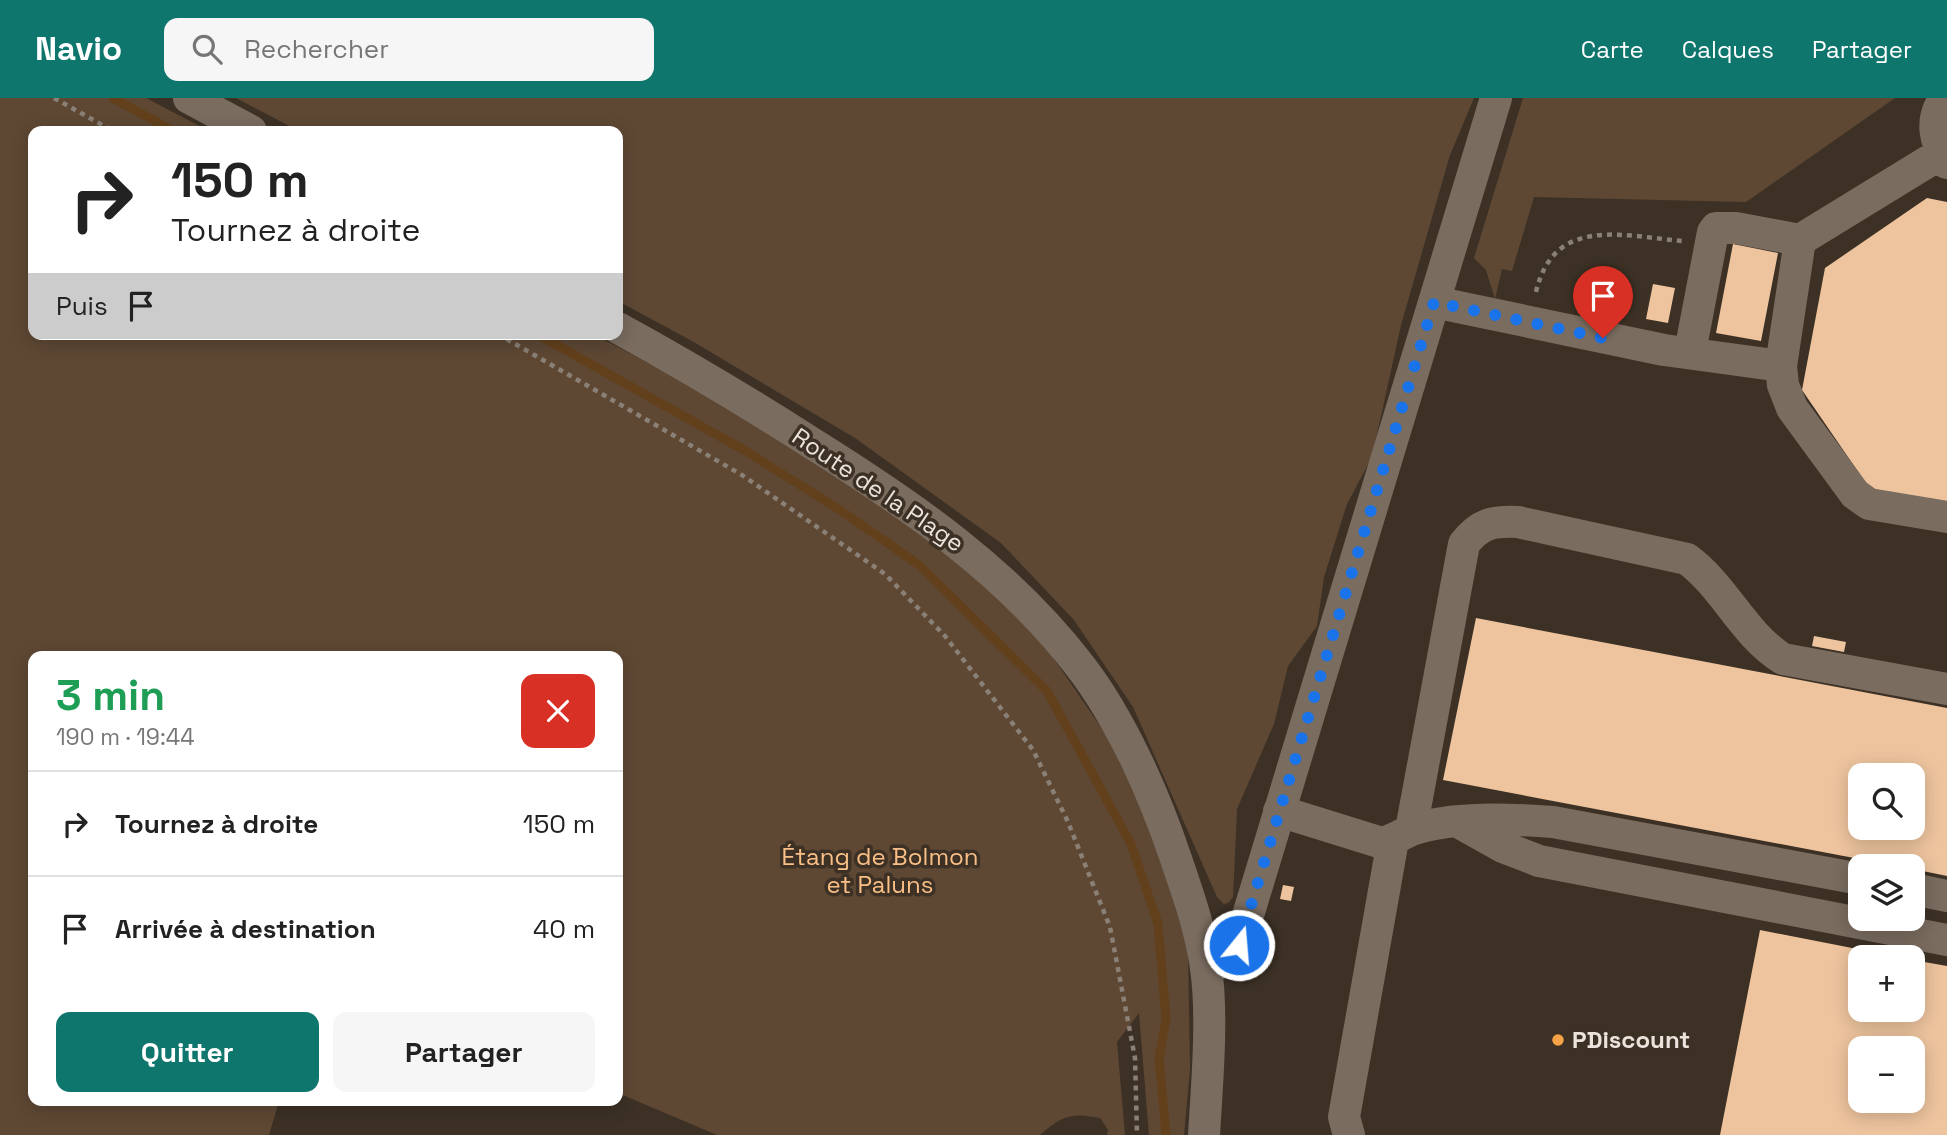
<!DOCTYPE html>
<html lang="fr">
<head>
<meta charset="utf-8">
<style>
  :root { --surface:#fff; --page:#f6f6f6; --text:#222; --muted:#767676; --line:#e0e0e0; --accent:#0f766e }
  body { margin:0; font-family:"Space Grotesk",sans-serif; background:var(--page); color:var(--text); height:100vh; display:flex; flex-direction:column; font-size:26px; white-space:nowrap }
  * { box-sizing:border-box; margin:0 }
  p { font-size:23px; color:var(--muted) }
  .icon { flex:none; width:38px; height:38px; fill:none; stroke:currentColor; stroke-width:2; stroke-linecap:round; stroke-linejoin:round }
  .map { position:relative; flex:1; overflow:hidden }
  .drawer { position:absolute; left:28px; top:553px; width:595px; height:455px; display:flex; flex-direction:column; background:var(--surface); border-radius:14px; box-shadow:0 4px 18px #0003 }
  .drawer>* { flex:none }
  .hud { position:absolute; left:28px; top:28px; width:595px; height:214px; border-radius:14px; box-shadow:0 4px 18px #0003; background:#fff; color:var(--text); overflow:hidden }
  .tools { position:absolute; left:1848px; top:665px; display:grid; gap:14px }
  .tools a { display:grid; place-items:center; width:77px; height:77px; border-radius:14px; background:var(--surface); box-shadow:0 4px 18px #0003; font-size:35px }
  .pin { position:absolute; display:grid; place-items:center; width:60px; height:60px; color:#fff; margin:-72px -30px; border-radius:50% 50% 50% 0; rotate:-45deg; box-shadow:0 0 7px #0007 }
  .pin .icon { rotate:45deg }
  .me { position:absolute; width:77px; margin:-38px; rotate:17deg; stroke-linejoin:round; filter:drop-shadow(0 0 5px #0008) }
  .turn { display:flex; align-items:center; gap:24px; height:147px; padding:0 28px; font-size:32px }
  .turn .icon { width:91px; height:91px; stroke-width:2.5 }
  .turn b { display:block; font-size:49px; line-height:60px }
  .then { display:flex; align-items:center; height:66px; padding:0 28px; background:#0003; gap:14px; font-size:26px }
  .round { display:grid; place-items:center; flex:none; width:74px; height:74px; border-radius:14px; background:var(--page) }
  .headline { display:flex; align-items:center; justify-content:space-between; height:119px; padding:0 28px }
  h1 { font-size:42px; font-weight:600; line-height:52px; color:#1e9e55 }
  .action { display:flex; gap:14px; margin-top:auto; padding:14px 28px }
  .action a { flex:1; height:80px; border-radius:14px; background:var(--accent); color:#fff; font-size:28px; font-weight:600; line-height:80px; text-align:center }
  .action a+a { background:var(--page); color:var(--text) }
  ul { padding:0; list-style:none }
  li { display:flex; align-items:center; gap:21px; height:105px; padding:0 28px; border-top:2px solid var(--line) }
  li div { flex:1 }
  li b { display:block; font-size:26px }
  li em { font-style:normal }
  header { display:flex; align-items:center; gap:42px; box-sizing:border-box; height:98px; padding:0 35px; background:var(--accent); color:#fff }
  header strong { font-size:33px }
  nav { display:flex; gap:38px; margin-inline-start:auto; font-size:24px }
  .search { width:490px; height:63px; background:var(--page); display:flex; align-items:center; gap:18px; box-sizing:border-box; padding:0 24px; border-radius:14px; color:var(--muted); font-size:26px }
  .map>svg:first-child { display:block }
</style>
</head>
<body>
<header>
<strong>Navio</strong>
<div class="search"><svg class="icon" aria-label="search" viewBox="0 0 24 24"><circle cx="10" cy="10" r="6"/><path d="M15 15l6 6"/></svg>Rechercher</div>
<nav><a>Carte</a><a>Calques</a><a>Partager</a></nav>
</header>
<div class="map">
<svg width="1947" height="1037" viewBox="0 0 1947 1037">
  <rect width="100%" height="100%" fill="#3d3125"/>
  <path fill="#5e4834" d="M 0,0 L 146,0 L 209,33 L 33,33 L 33,236 L 593,236 L 692,288 L 884,410 L 987,487 L 1043,545 L 1107,638 L 1152,734 L 1188,851 L 1190,971 L 1184,1037 L 1149,1037 L 1139,915 L 1117,944 L 1125,1037 L 1107,1037 L 1108,1032 L 1100,1020 C 1071,1014 1061,1018 1040,1037 L 717,1037 L 618,995 L 618,558 L 33,558 L 33,1003 L 279,1003 L 269,1037 L 0,1037 Z
    M 236,0 L 1474,0 L 1450,57 L 1401,227 L 1372,359 L 1347,406 L 1324,479 L 1317,528 L 1288,568 L 1274,626 L 1237,711 L 1233,799 L 1228,805 L 1224,806 L 1217,799 L 1133,609 L 1074,522 L 1001,445 L 855,340 L 692,243 L 618,203 L 618,33 L 299,33 Z
    M 1523,0 L 1895,0 L 1746,104 L 1534,99 L 1512,173 L 1502,171 L 1495,201 L 1486,172 L 1474,160 Z"/>
  <g fill="none" stroke-linecap="round" stroke-linejoin="round">
    <path stroke="#63401c" stroke-width="9" d="M 113,0 L 173,33
      M 537,236 L 744,352 L 840,412 L 919,467 L 1047,593 L 1131,746 L 1158,826 L 1166,921 L 1159,960 L 1166,1037"/>
  </g>
  <path fill="#edc49e" fill-rule="evenodd" d="M 1927,100 L 1947,104 L 1947,408 L 1872,394 L 1802,292 L 1825,170 Z
    M 1733,146 L 1778,155 L 1761,243 L 1716,235 Z
    M 1653,186 L 1675,190 L 1668,225 L 1646,221 Z
    M 1476,520 L 1947,610 L 1947,778 L 1913,771 L 1913,768 L 1896,768 L 1443,682 ZM 1860,677 L 1913,677 L 1913,730 L 1860,730 Z
    M 1814,538 L 1846,544 L 1844,554 L 1812,548 Z
    M 1283,787 L 1294,789 L 1291,803 L 1280,801 Z
    M 1760,832 L 1893,858 L 1860,859 L 1860,912 L 1913,912 L 1913,862 L 1947,868 L 1947,1037 L 1720,1037 ZM 1860,950 L 1913,950 L 1913,1003 L 1860,1003 Z"/>
  <g fill="none" stroke-linecap="round" stroke-linejoin="round">
    <path stroke="#8a8076" stroke-width="4.5" stroke-dasharray="5 5" stroke-linecap="butt" d="M 54,0 L 113,33
      M 1536,194 C 1554,117 1623,138 1682,143
      M 498,236 L 742,377 L 885,476 L 945,538 L 1033,652 L 1068,724 L 1110,829 L 1135,960 L 1137,1037"/>
    <path stroke="#7a6c5f" stroke-width="32" d="M 189,0 L 251,33
      M 1945,0 C 1929,22 1935,43 1947,65
      M 1800,142 L 1781,268 L 1783,287 L 1792,310 L 1855,396 L 1869,406 L 1947,419
      M 1434,204 L 1664,252 L 1781,268
      M 618,230 C 684,266 749,305 813,346 C 912,408 1008,474 1080,568 C 1121,621 1155,698 1176,761 C 1188,796 1201,833 1206,870 C 1213,917 1207,988 1204,1037
      M 1690,254 L 1713,134 L 1716,130 L 1736,130 L 1800,142 L 1942,55
      M 1279,713 L 1382,745 C 1394,742 1402,736 1412,732 C 1452,718 1511,721 1553,724 L 1860,781
      M 1460,725 L 1503,749 L 1539,763 L 1947,842
      M 1411,732 L 1464,446 C 1480,425 1493,423 1518,424 L 1687,461 C 1725,489 1743,536 1783,561 L 1947,591
      M 1913,791 L 1947,798
      M 1206,871 L 1229,861 L 1239,847 L 1496,0
      M 1349,1037 L 1344,1019 L 1393,742"/>
  </g>
  <g fill="none" stroke-linecap="round" stroke-linejoin="round">
    <path stroke="#1a73e8" stroke-width="12" stroke-dasharray="0 21.6" d="M 1239,847 L 1434,204 L 1603,240"/>
  </g>
  <circle fill="#f6a247" stroke="#3d3125" stroke-width="2.5" cx="1558" cy="942" r="7"/>
  <g text-anchor="middle" stroke-width="7" stroke-linejoin="round" paint-order="stroke">
    <g font-size="24" fill="#ebe3dc" stroke="#3d3125">
      <text transform="translate(878 392) rotate(34)" y="8">Route de la Plage</text>
    </g>
    <g font-size="24" fill="#f9bf86" stroke="#3d3125">
      <text x="880" y="767">Étang de Bolmon<tspan x="880" dy="28">et Paluns</tspan></text>
    </g>
    <g font-size="24" font-weight="bold" fill="#ebe3dc" stroke="#3d3125" text-anchor="start">
      <text x="1572" y="950">PDiscount</text>
    </g>
  </g>
</svg>
<div class="tools">
<a><svg class="icon" aria-label="search" viewBox="0 0 24 24"><circle cx="10" cy="10" r="6"/><path d="M15 15l6 6"/></svg></a>
<a><svg class="icon" aria-label="layers" viewBox="0 0 24 24"><path d="M12 4l9 5-9 5-9-5zM3 14l9 5 9-5"/></svg></a>
<a>+</a>
<a>−</a>
</div>
<div class="pin" style="left:1603px;top:240px;background:#d93025"><svg class="icon" aria-label="arrive" viewBox="0 0 24 24"><path d="M6 21V4h12l-3 4 3 4H6"/></svg></div>
<svg class="me" style="left:1239px;top:847px" viewBox="-20 -20 40 40"><circle r="17" fill="#1a73e8" stroke="#fff" stroke-width="3"/><path d="M0-11L8 9 0 5-8 9z" fill="#fff"/></svg>
<div class="hud">
<div class="turn"><svg class="icon" aria-label="right" viewBox="0 0 24 24"><path d="M7 20v-9h11M14 6l5 5-5 5"/></svg><div><b>150 m</b>Tournez à droite</div></div>
<div class="then">Puis<svg class="icon" aria-label="arrive" viewBox="0 0 24 24"><path d="M6 21V4h12l-3 4 3 4H6"/></svg></div>
</div>
<section class="drawer">
<div class="headline"><div><h1>3 min</h1><p>190 m · 19:44</p></div><a class="round" style="background:#d93025;color:#fff"><svg class="icon" aria-label="close" viewBox="0 0 24 24"><path d="M6 6l12 12M18 6L6 18"/></svg></a></div>
<ul>
<li><svg class="icon" aria-label="right" viewBox="0 0 24 24"><path d="M7 20v-9h11M14 6l5 5-5 5"/></svg><div><b>Tournez à droite</b></div><em>150 m</em></li>
<li><svg class="icon" aria-label="arrive" viewBox="0 0 24 24"><path d="M6 21V4h12l-3 4 3 4H6"/></svg><div><b>Arrivée à destination</b></div><em>40 m</em></li>
</ul>
<div class="action"><a>Quitter</a><a>Partager</a></div>
</section>
</div>
</body>
</html>
